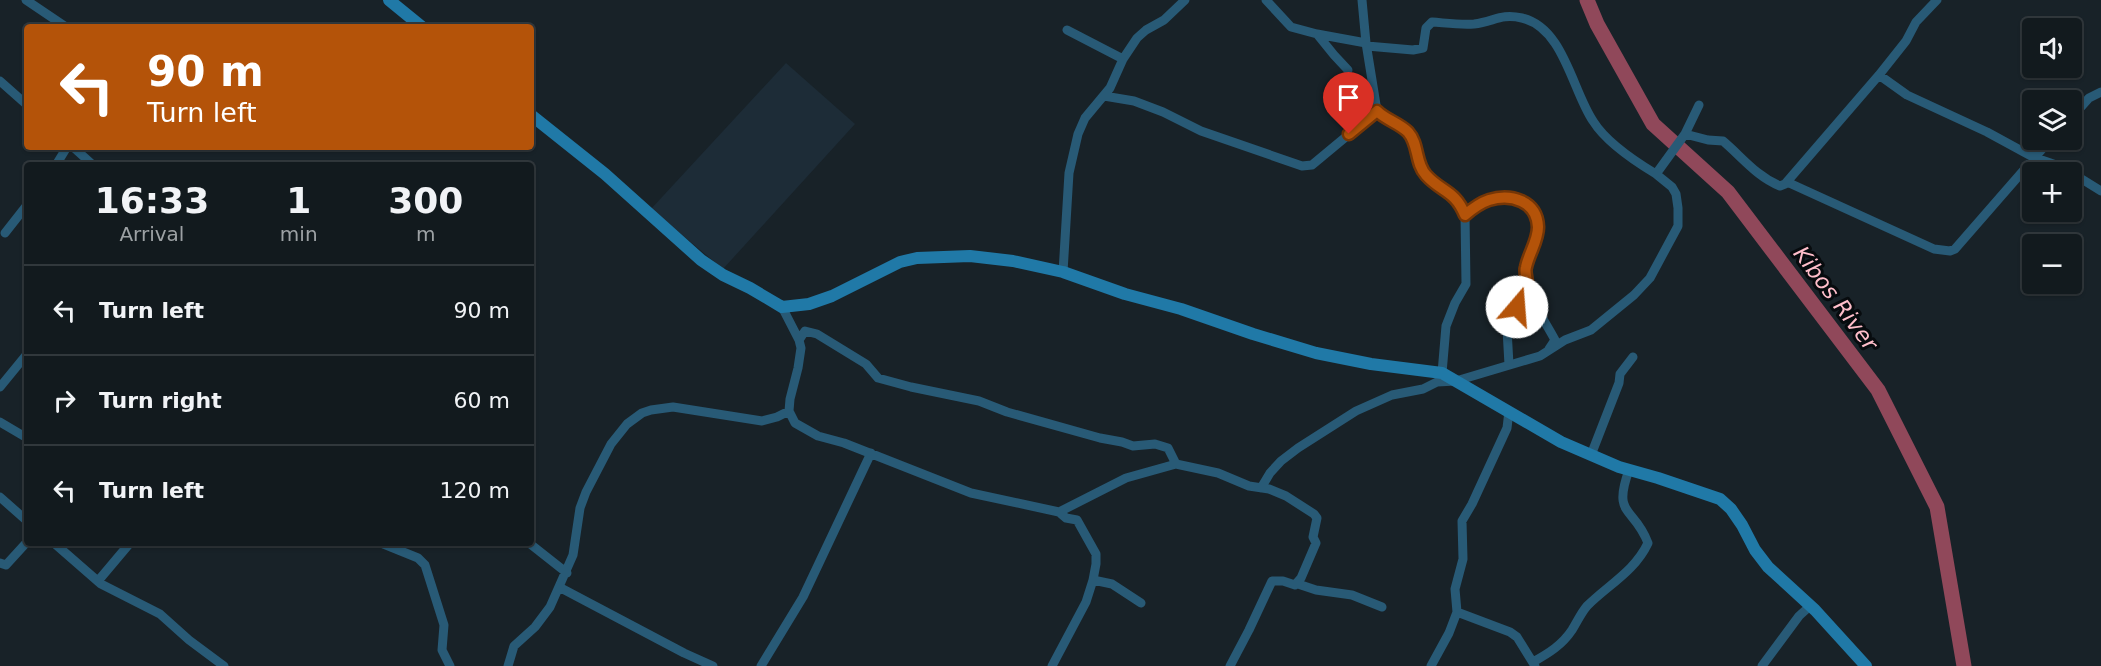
<!DOCTYPE html>
<html lang="en">
<head>
<meta charset="utf-8">
<style>
  :root { --surface:#121a1e; --page:#1b2327; --text:#f1f3f6; --muted:#9ca1a4; --line:#31383c }
  body { margin:0; font-family:"DejaVu Sans",sans-serif; background:var(--page); color:var(--text); height:100vh; display:flex; flex-direction:column; font-size:22px; white-space:nowrap }
  * { box-sizing:border-box; margin:0 }
  p { font-size:20px; color:var(--muted) }
  .icon { flex:none; width:33px; height:33px; fill:none; stroke:currentColor; stroke-width:2; stroke-linecap:round; stroke-linejoin:round }
  .map { position:relative; flex:1; overflow:hidden }
  .panel { position:absolute; left:24px; top:162px; width:510px; height:384px; display:flex; flex-direction:column; background:var(--surface); border-radius:6px; box-shadow:0 2px 4px #0004,0 0 0 2px var(--line) }
  .panel>* { flex:none }
  .hud { position:absolute; left:24px; top:24px; width:510px; height:126px; border-radius:6px; box-shadow:0 2px 4px #0004,0 0 0 2px var(--line); background:#b45309; color:#fff; overflow:hidden }
  .controls { position:absolute; left:2022px; top:18px; display:grid; gap:12px }
  .controls a { display:grid; place-items:center; width:60px; height:60px; border-radius:6px; background:var(--surface); box-shadow:0 2px 4px #0004,0 0 0 2px var(--line); font-size:30px }
  .pin { position:absolute; display:grid; place-items:center; width:51px; height:51px; color:#fff; margin:-62px -26px; border-radius:50% 50% 50% 0; rotate:-45deg; box-shadow:0 0 6px #0007 }
  .pin .icon { rotate:45deg }
  .me { position:absolute; width:66px; margin:-33px; rotate:18deg; stroke-linejoin:round; filter:drop-shadow(0 0 4px #0008) }
  .turn { display:flex; align-items:center; gap:21px; height:126px; padding:0 24px; font-size:27px }
  .turn .icon { width:78px; height:78px; stroke-width:2.5 }
  .turn b { display:block; font-size:42px; line-height:51px }
  .eta { display:flex; justify-content:space-evenly; align-items:center; height:102px; text-align:center }
  .eta b { font-size:36px; font-weight:700; line-height:42px }
  ul { padding:0; list-style:none }
  li { display:flex; align-items:center; gap:18px; height:90px; padding:0 24px; border-top:2px solid var(--line) }
  li div { flex:1 }
  li b { display:block; font-size:22px }
  li em { font-style:normal }
  .map>svg:first-child { display:block }
</style>
</head>
<body>
<div class="map">
<svg width="2101" height="666" viewBox="0 0 2101 666">
  <rect width="100%" height="100%" fill="#182228"/>
  <path fill="#1d2c37" d="M 786,63 L 855,124 L 723,269 L 651,209 Z"/>
  <g fill="none" stroke-linecap="round" stroke-linejoin="round">
    <path stroke="#90485a" stroke-width="15" d="M 1587,0 L 1597,24 L 1653,124 L 1728,192 L 1878,390 L 1937,507 L 1964,666"/>
    <path stroke="#285a76" stroke-width="9" d="M 26,0 L 66,27
      M 1266,0 L 1291,27 L 1317,34 L 1366,43
      M 1362,0 L 1366,43 L 1377,111
      M 1067,30 L 1123,59
      M 1317,34 L 1334,55 L 1348,70
      M 1367,46 L 1413,50 L 1423,48 L 1426,28 L 1432,22 C 1446,23 1460,25 1474,24 C 1494,22 1500,13 1522,18 C 1564,28 1572,90 1593,121 C 1606,142 1636,162 1656,174
      M 1879,75 L 1907,95 L 1987,132 L 2033,157 L 2062,167 L 2071,172
      M 0,81 L 27,105
      M 1104,96 L 1134,101 L 1163,112 L 1201,131 L 1302,166 L 1312,165 L 1377,111
      M 1360,96 L 1382,115 L 1407,131 L 1417,152 L 1418,162 L 1426,175 L 1460,202 L 1465,215 L 1466,284 L 1455,303 L 1446,326 L 1442,373
      M 2072,117 L 2089,98 L 2101,92
      M 1685,134 L 1708,140 L 1723,141 C 1742,157 1756,176 1780,186 L 1785,184 L 1879,75 L 1906,41 L 1916,22 L 1937,0
      M 73,147 L 93,165
      M 56,165 L 67,147
      M 2072,173 L 2101,191
      M 1787,182 L 1934,249 L 1950,251 L 1955,249 L 2050,140
      M 1465,215 C 1481,204 1495,195 1516,198 C 1556,206 1529,248 1525,269 C 1525,273 1525,278 1526,282 C 1528,297 1548,326 1555,340 L 1549,349
      M 5,233 L 27,205
      M 1063,272 L 1069,173 L 1078,134 L 1085,118 L 1110,88 L 1123,59 L 1137,38 L 1146,30 L 1164,20 L 1185,0
      M 782,307 L 799,340 L 801,348 L 798,368 L 790,399 L 789,411 L 795,423 L 818,436 L 844,443 L 971,493 L 1059,512 L 1066,518 L 1077,520 L 1096,554 L 1096,564 L 1093,580
      M 799,340 L 805,331 L 817,334 L 866,364 L 878,378 L 911,387 L 979,401 L 1007,412 L 1100,438 L 1122,442 L 1133,446 L 1155,444 L 1168,448 L 1176,464 L 1218,473 L 1249,486 L 1269,489 L 1286,496 L 1314,514 L 1317,518 L 1313,537 L 1316,543 L 1301,578 L 1295,585 L 1283,581 L 1272,581 L 1249,630 L 1230,666
      M 1509,365 L 1507,329 L 1526,286
      M 0,387 L 27,354
      M 0,422 L 27,438
      M 1591,455 L 1619,383 L 1620,374 L 1633,357
      M 1261,488 L 1270,473 L 1281,461 L 1298,448 L 1356,411 L 1392,395 L 1423,389 L 1437,382 L 1456,381 L 1540,356 L 1565,340 L 1591,330 L 1634,295 L 1650,278 L 1678,226 L 1678,208 L 1676,194 L 1672,187 L 1656,174 L 1685,134 L 1699,105
      M 0,497 L 27,521
      M 1059,512 L 1126,478 L 1176,464
      M 54,543 L 101,584 L 160,614 L 189,640 L 224,666
      M 381,543 L 418,558 L 425,565 L 444,625 L 442,650 L 450,666
      M 529,543 L 567,573
      M 0,563 L 6,565 L 27,542
      M 98,581 L 130,543
      M 1298,584 L 1316,590 L 1352,595 L 1382,607
      M 559,587 L 684,653 L 713,666
      M 1457,612 L 1510,632 L 1517,637 L 1535,666
      M 1533,662 C 1549,653 1562,645 1572,630 C 1577,622 1581,613 1587,606 C 1608,585 1635,571 1648,543 C 1634,506 1612,517 1629,470
      M 508,666 L 514,646 L 535,627 L 550,607 L 573,555 L 580,508 L 586,492 L 611,444 L 627,424 L 642,413 L 651,410 L 673,407 L 762,421 L 777,417 L 789,411
      M 761,666 L 803,597 L 871,453
      M 1052,666 L 1086,602 L 1093,580 L 1112,584 L 1141,603
      M 1431,666 L 1449,633 L 1457,612 L 1455,589 L 1463,559 L 1462,521 L 1472,504 L 1507,428 L 1509,411
      M 1762,666 L 1799,616 L 1810,606"/>
    <path stroke="#2079a7" stroke-width="12" d="M 389,0 L 422,27
      M 531,115 L 605,174 L 701,260 L 723,275 L 750,288 L 782,307 L 809,304 L 832,296 L 900,262 L 917,258 L 970,256 L 1013,261 L 1063,272 L 1125,294 L 1181,309 L 1253,334 L 1316,353 L 1371,364 L 1442,373 L 1561,442 L 1619,467 L 1658,478 L 1720,499 L 1731,509 L 1742,525 L 1755,550 L 1768,567 L 1815,610 L 1866,666"/>
  </g>
  <g fill="none" stroke-linecap="round" stroke-linejoin="round">
    <g stroke="#753606" stroke-width="15">
      <path id="route" d="M 1349,134 L 1377,111 C 1386,120 1399,123 1408,132 C 1419,144 1415,163 1426,175 C 1441,192 1455,190 1465,215 C 1472,209 1480,203 1489,200 C 1511,193 1537,201 1538,227 C 1538,241 1529,253 1526,267 C 1524,273 1528,280 1527,286 C 1525,293 1520,301 1517,307"/>
    </g>
    <use href="#route" stroke="#b45309" stroke-width="10"/>
  </g>
  <g text-anchor="middle" stroke-width="6" stroke-linejoin="round" paint-order="stroke">
    <g font-size="22" font-style="italic" fill="#ffbeca" stroke="#070b0e">
      <text transform="translate(1836 298) rotate(53)" y="8">Kibos River</text>
    </g>
  </g>
</svg>
<div class="controls">
<a><svg class="icon" aria-label="sound" viewBox="0 0 24 24"><path d="M4 9h4l5-4v14l-5-4H4zM17 9q2 3 0 6"/></svg></a>
<a><svg class="icon" aria-label="layers" viewBox="0 0 24 24"><path d="M12 4l9 5-9 5-9-5zM3 14l9 5 9-5"/></svg></a>
<a>+</a>
<a>−</a>
</div>
<div class="pin" style="left:1349px;top:134px;background:#d93025"><svg class="icon" aria-label="arrive" viewBox="0 0 24 24"><path d="M6 21V4h12l-3 4 3 4H6"/></svg></div>
<svg class="me" style="left:1517px;top:307px" viewBox="-20 -20 40 40"><circle r="19" fill="#fff"/><path d="M0-13L10 11 0 6-10 11z" fill="#b45309"/></svg>
<div class="hud">
<div class="turn"><svg class="icon" aria-label="left" viewBox="0 0 24 24"><path d="M17 20v-9H6M10 6l-5 5 5 5"/></svg><div><b>90 m</b>Turn left</div></div>
</div>
<section class="panel">
<div class="eta">
<div><b>16:33</b><p>Arrival</p></div>
<div><b>1</b><p>min</p></div>
<div><b>300</b><p>m</p></div>
</div>
<ul>
<li><svg class="icon" aria-label="left" viewBox="0 0 24 24"><path d="M17 20v-9H6M10 6l-5 5 5 5"/></svg><div><b>Turn left</b></div><em>90 m</em></li>
<li><svg class="icon" aria-label="right" viewBox="0 0 24 24"><path d="M7 20v-9h11M14 6l5 5-5 5"/></svg><div><b>Turn right</b></div><em>60 m</em></li>
<li><svg class="icon" aria-label="left" viewBox="0 0 24 24"><path d="M17 20v-9H6M10 6l-5 5 5 5"/></svg><div><b>Turn left</b></div><em>120 m</em></li>
</ul>
</section>
</div>
</body>
</html>
